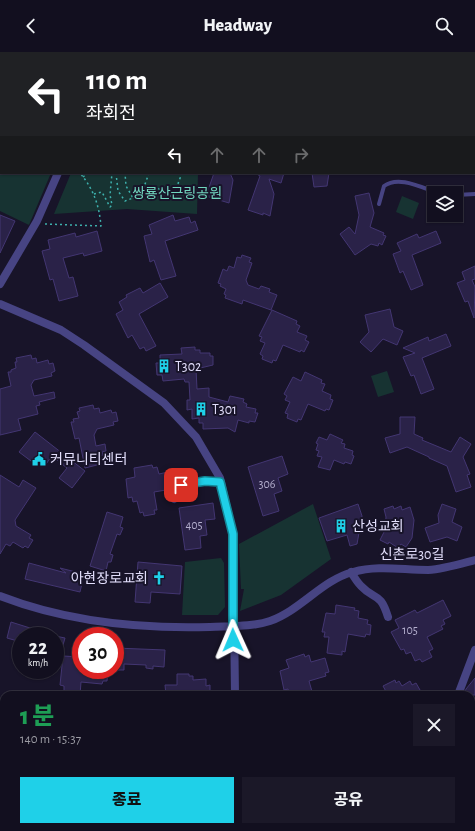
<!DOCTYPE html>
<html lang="ko">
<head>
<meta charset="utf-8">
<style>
  :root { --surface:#120f1f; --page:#1b1828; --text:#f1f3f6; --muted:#9c9ca4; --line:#312f3d; --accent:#1fd0e8 }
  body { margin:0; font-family:"Alegreya Sans","Noto Sans KR",sans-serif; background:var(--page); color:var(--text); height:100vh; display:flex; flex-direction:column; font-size:15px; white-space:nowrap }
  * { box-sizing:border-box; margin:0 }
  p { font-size:13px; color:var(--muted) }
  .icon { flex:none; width:22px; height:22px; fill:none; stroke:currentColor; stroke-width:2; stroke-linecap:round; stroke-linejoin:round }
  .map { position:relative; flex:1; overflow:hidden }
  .drawer { position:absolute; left:0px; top:639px; width:475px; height:140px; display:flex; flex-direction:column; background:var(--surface); border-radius:12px 12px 0 0; box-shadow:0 1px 3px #0004,0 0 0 1px var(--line) }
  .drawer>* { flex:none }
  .top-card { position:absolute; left:0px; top:0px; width:475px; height:122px; box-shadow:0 1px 3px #0004,0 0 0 1px var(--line); background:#202124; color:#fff; overflow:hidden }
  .controls { position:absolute; left:427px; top:134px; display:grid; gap:8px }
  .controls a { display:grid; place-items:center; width:36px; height:36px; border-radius:0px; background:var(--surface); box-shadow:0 1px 3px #0004,0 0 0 1px var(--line); font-size:20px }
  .speed { position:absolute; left:12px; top:575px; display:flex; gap:8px; font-size:20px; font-weight:700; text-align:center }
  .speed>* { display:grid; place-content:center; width:52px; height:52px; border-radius:50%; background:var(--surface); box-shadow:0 1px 3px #0004,0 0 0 1px var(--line); line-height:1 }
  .speed small { font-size:10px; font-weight:400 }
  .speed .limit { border:6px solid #d22; background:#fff; color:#111 }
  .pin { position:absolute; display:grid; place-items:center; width:34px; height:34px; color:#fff; margin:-17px; border-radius:8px; box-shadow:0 2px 6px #0006 }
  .me { position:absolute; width:44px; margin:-22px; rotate:359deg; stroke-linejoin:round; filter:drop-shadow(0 0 3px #0008) }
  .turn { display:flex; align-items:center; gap:14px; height:84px; padding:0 20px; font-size:18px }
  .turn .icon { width:52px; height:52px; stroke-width:2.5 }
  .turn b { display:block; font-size:28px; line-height:34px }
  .lanes { display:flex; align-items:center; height:38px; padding:0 20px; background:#0003; justify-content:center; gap:20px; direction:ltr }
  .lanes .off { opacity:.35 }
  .round { display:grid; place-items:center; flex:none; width:42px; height:42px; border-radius:0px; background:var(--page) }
  .headline { display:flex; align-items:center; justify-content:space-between; height:68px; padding:0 20px }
  h1 { font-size:24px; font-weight:800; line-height:30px; color:#1e9e55 }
  .cta { display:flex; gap:8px; margin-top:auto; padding:8px 20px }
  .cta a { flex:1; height:46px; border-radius:0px; background:var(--accent); color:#111; font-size:16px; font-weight:800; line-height:46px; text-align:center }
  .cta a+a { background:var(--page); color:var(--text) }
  header { display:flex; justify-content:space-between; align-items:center; height:52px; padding:0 20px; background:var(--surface); font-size:18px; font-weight:800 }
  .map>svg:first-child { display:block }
</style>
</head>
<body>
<header><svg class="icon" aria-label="back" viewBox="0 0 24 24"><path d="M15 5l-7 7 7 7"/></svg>Headway<svg class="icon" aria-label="search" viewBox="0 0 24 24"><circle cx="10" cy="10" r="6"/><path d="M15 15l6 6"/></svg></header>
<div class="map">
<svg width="475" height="779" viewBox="0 0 475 779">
  <rect width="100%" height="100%" fill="#181429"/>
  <path fill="#173332" d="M 0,36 L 1,121 L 51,121 L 29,173 L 0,159 Z
    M 71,121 L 198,121 L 197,162 L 127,157 L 54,162 Z
    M 402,144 L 419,151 L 413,167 L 396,160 Z
    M 387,319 L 394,340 L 378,345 L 371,324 Z
    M 313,452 L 331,507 L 281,543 L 240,559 L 244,537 L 241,537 L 239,492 Z
    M 221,506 L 224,511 L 225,555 L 218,563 L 182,563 L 185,510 Z"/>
  <path fill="#2a2248" stroke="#433672" d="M 214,121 L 230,121 L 233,128 L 229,151 L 206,144 Z
    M 255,121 L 284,121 L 281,131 L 269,127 L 274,142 L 270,164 L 263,161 L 263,163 L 248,158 L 260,124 Z
    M 312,121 L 329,121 L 327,134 L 314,135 Z
    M 369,141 L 374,161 L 370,175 L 384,181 L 383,183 L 386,184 L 382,193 L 379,191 L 378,194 L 371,192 L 355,203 L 340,182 L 349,175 L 355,182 L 359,163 L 355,144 Z
    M 0,163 L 15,169 L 0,201 Z
    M 173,163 L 175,169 L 189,165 L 191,171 L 195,169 L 198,178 L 165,189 L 176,224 L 161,228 L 154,208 L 150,210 L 144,184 L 152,182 L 149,173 Z
    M 97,179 L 102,199 L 84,204 L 83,201 L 63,206 L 69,226 L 73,225 L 78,244 L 59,249 L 53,227 L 50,228 L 42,199 L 50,197 L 48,188 L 75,181 L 76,185 Z
    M 436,179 L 441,191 L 412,203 L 423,233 L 411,238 L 403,219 L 400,221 L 393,202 L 401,199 L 397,191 L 417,182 L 419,186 Z
    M 242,203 L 251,206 L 249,210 L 252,211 L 246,228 L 248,233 L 259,237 L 261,234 L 270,237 L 269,240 L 277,243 L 271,258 L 243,248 L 242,252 L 225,246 L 226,243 L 224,242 L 226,237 L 220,234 L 221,232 L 218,231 L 223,217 L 227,219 L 229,214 L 234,216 L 237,205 L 241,206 Z
    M 475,214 L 475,227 L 472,228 L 475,235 L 474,266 L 468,249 L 465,250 L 457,231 L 465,228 L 462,220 Z
    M 160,231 L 168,245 L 139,262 L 156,294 L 146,299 L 144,295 L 140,297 L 132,283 L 128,286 L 116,262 L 123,258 L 119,250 L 127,245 L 126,243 L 140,236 L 143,241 Z
    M 390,257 L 394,275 L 403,279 L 397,293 L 383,287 L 371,300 L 360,290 L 369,280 L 365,263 Z
    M 272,258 L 297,269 L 296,272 L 300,274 L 297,280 L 307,284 L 305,288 L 309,290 L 304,300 L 301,298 L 300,300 L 283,293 L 276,309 L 273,308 L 272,311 L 262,307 L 263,304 L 260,302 L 265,291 L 260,289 L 262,285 L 259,284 Z
    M 446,282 L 451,294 L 422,306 L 434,337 L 421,342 L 414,323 L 411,324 L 403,305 L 415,301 L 403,296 L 428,285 L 429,289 Z
    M 195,295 L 195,298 L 200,298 L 200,301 L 210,301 L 210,304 L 213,304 L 213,313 L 196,317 L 197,337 L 209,336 L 209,345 L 228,350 L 230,344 L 244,347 L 243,350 L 247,352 L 246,355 L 256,357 L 255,361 L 258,361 L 255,370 L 249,369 L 249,371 L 238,368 L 235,380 L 228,376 L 203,377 L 203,371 L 199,371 L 199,366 L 192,367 L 192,357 L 187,358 L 187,348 L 190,348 L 189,330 L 185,330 L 184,327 L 163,329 L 162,323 L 157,323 L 156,311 L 160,311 L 160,303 L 182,302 L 181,296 Z
    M 31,303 L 32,307 L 36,306 L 37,311 L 48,308 L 49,312 L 53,311 L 55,319 L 51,321 L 52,324 L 34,328 L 31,333 L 34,344 L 54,340 L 55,346 L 39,350 L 40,353 L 36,354 L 38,362 L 18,367 L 21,378 L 0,383 L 0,337 L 11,334 L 8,320 L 11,320 L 11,318 L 16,316 L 15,310 L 17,310 L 16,306 Z
    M 305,320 L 322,328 L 321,331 L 325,332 L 322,339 L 331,343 L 330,347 L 333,348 L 329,358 L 326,357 L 325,359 L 308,352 L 301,368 L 298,367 L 297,370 L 287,366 L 288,362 L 285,361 L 290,350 L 285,348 L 287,344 L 284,342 L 293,325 L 301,329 Z
    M 93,353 L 94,357 L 99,356 L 100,361 L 111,358 L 112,361 L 116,360 L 118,369 L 113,370 L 114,373 L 97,377 L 94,383 L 96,394 L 105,392 L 106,399 L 102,400 L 103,403 L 99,404 L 101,412 L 85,416 L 79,386 L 75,387 L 71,370 L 74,370 L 73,367 L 79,366 L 77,360 L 80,359 L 79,356 Z
    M 400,365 L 415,365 L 414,382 L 423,386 L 422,388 L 451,400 L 460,385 L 471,392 L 463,405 L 470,422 L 467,423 L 471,435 L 456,440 L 447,414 L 429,406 L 429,405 L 407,395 L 390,401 L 385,386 L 400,382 Z
    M 35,380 L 85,419 L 72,436 L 59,426 L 67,416 L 52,404 L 46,412 L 31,409 L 19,400 Z
    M 330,382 L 343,388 L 341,391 L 345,392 L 344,396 L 353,399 L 352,403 L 354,404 L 351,412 L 345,410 L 344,412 L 334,408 L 330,418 L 318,415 L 322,405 L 317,404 L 319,399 L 316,398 L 318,392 L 316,391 L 319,385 L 327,388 Z
    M 282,404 L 288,422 L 278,426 L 282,439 L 274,442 L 279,459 L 263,464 L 248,415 Z
    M 152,413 L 153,416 L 157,415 L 159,422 L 168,420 L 169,424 L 173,424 L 175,433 L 171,435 L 172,437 L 154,440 L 157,458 L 154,458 L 155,462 L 144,464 L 143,460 L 140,461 L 137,449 L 133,450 L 132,445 L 128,446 L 126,427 L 135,425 L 134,416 Z
    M 0,423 L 19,435 L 23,428 L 36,436 L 15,468 L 16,474 L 31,483 L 29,486 L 33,488 L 28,496 L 25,494 L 23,496 L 13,490 L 10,494 L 6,492 L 0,502 Z
    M 213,451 L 215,467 L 205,468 L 207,483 L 200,484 L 201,496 L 185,498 L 179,456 Z
    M 358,452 L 362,464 L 357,492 L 350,494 L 347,483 L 327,489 L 319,466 Z
    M 442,452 L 456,457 L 452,470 L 462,475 L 457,489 L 447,485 L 430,490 L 425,476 L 439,471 L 438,463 Z
    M 393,454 L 394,457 L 401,454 L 402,458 L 410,455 L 414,468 L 412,486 L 406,495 L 401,492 L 398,496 L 389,490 L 388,492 L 380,488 L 385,478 L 386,465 L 384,457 Z
    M 107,460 L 123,465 L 120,475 L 123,476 L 120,483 L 117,482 L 110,502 L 113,503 L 111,510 L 108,510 L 106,519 L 90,514 Z
    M 138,510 L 182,514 L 180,542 L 151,540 L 150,551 L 135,550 Z
    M 29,511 L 66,521 L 60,516 L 84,522 L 80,540 L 25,527 Z
    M 443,548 L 451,564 L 443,568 L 445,572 L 441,574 L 443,577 L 427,585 L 433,597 L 429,599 L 432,605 L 422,610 L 420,607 L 415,609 L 411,600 L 406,602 L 404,597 L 401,598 L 391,580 L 399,576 L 395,568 L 415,558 L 417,561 Z
    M 336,553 L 355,556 L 354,558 L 359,559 L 358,566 L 368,568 L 367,572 L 371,573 L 370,583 L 366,582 L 365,585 L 348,582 L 345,600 L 342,599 L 342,603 L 327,601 L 329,585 L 324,585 L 325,580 L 322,580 L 326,561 L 335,562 Z
    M 11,570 L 49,582 L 49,584 L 21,584 L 21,590 L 7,586 Z
    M 55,584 L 65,586 L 57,614 L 55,614 Z
    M 115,596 L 165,598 L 164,615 L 153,614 L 153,617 L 146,616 L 146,613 L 124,612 L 124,618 L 115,618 Z
    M 304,602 L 305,605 L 309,603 L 311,610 L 325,606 L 329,620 L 325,621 L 326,624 L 309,629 L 313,643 L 295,643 L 294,640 L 289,641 L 288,637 L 284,638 L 280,619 L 289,616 L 286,608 Z
    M 63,604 L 81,605 L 81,618 L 108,618 L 107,629 L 103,629 L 102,632 L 81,630 L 80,643 L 64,643 L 64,634 L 60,633 Z
    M 177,622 L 189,622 L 189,624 L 193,624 L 193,628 L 206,627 L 206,634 L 210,633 L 210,642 L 166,643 L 165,633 L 177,633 Z
    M 475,626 L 475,643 L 464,643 L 466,637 Z
    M 395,628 L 396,631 L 399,629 L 402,634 L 410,629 L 412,633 L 416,631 L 420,638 L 416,640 L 418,643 L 388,643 L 383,634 Z"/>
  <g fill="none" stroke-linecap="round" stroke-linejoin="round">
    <path stroke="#3eb1ad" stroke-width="1.5" stroke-dasharray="2 3" stroke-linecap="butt" d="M 0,59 L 1,58
      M 0,69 L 1,69
      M 0,93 L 1,93
      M 116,121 L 118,139 L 125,149 L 133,146 L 126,134 L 125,121
      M 149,121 L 144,135 L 155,134 L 170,145 L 176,137 L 182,121
      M 83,125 L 88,121
      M 94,142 L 102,140 L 110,155 L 112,153 L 110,143 L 112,121
      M 133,146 L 140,148 L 144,136
      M 45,172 L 101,174 C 99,153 94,138 80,121"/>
    <path stroke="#474483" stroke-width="4" d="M 456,143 L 475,142
      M 379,152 L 384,134 C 399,123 422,136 438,141
      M 471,713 L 475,715
      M 471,748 L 475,749
      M 325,775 L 326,779"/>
    <path stroke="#474483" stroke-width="8" d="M 84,1 L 85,0
      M 0,232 L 37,169 L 58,121
      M 0,252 L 61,278 L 84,293 L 164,351 L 196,385 L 220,426 L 233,482 L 235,643
      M 174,447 L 181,433 L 205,429 L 220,430
      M 351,520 C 354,525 357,530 361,534 C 375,549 380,539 388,565
      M 0,544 C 67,570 139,577 210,575 C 230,574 252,575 270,569 C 301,558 322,528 353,520 C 378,513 402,518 428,518 C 444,517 460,512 475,508
      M 458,643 L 475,598
      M 471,667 L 475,662
      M 242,775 L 243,779
      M 0,776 L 24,779
      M 54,779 L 55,775
      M 420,779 L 421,775"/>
  </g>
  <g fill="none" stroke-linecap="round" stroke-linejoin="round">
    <g stroke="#148797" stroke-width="10">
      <path id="route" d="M 181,433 L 205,429 L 220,430 L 233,482 L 233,588"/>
    </g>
    <use href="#route" stroke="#1fd0e8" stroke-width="7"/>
  </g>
  <defs>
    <g id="building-bare" transform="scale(1.08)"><path d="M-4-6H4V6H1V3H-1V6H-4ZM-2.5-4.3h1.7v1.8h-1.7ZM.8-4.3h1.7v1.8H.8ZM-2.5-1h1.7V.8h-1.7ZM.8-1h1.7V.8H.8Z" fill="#1fd0e8" stroke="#181429" stroke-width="2.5" paint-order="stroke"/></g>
    <g id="civic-bare" transform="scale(1.08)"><path d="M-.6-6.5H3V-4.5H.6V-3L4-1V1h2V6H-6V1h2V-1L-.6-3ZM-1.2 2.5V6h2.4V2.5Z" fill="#1fd0e8" stroke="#181429" stroke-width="2.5" paint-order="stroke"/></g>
    <g id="church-bare" transform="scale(1.08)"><path d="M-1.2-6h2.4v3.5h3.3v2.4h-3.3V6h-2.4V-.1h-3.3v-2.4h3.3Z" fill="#1fd0e8" stroke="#181429" stroke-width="2.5" paint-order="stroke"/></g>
  </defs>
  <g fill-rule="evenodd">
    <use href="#building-bare" x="164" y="314"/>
    <use href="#building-bare" x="201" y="357"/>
    <use href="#civic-bare" x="39" y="407"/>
    <use href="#building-bare" x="341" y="474"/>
    <use href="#church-bare" x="159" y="526"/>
  </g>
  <g text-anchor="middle" stroke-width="4" stroke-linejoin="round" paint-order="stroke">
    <g font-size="12" fill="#b5b0cf">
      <text x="267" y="436">306</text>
      <text x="194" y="477">405</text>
      <text x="410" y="582">105</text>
    </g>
    <g font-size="14" fill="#71d6bf" stroke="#181429">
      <text x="177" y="146">쌍룡산근링공원</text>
    </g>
    <g font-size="14" fill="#e3dffc" stroke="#181429" text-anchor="start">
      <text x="175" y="319">T302</text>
      <text x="212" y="362">T301</text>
      <text x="50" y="412">커뮤니티센터</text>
      <text x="352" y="479">산성교회</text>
      <text x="148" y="531" text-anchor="end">아현장로교회</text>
    </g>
    <g font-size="14" fill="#e3dffc" stroke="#181429">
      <text x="412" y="507">신촌로30길</text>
    </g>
  </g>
</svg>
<div class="controls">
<a><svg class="icon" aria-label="layers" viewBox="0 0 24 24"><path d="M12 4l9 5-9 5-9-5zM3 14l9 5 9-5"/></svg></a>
</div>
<div class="speed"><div>22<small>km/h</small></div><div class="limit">30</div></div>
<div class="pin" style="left:181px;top:433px;background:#d93025"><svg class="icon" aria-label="arrive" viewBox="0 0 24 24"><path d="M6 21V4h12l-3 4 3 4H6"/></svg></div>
<svg class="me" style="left:233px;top:588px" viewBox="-20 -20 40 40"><path d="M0-17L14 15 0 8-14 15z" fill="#1fd0e8" stroke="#fff" stroke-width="4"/></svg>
<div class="top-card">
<div class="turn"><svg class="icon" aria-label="left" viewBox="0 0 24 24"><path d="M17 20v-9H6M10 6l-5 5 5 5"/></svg><div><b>110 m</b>좌회전</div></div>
<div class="lanes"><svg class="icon" aria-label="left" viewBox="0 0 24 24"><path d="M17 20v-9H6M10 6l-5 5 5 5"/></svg><svg class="icon off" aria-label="ahead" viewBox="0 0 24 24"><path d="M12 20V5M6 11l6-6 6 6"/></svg><svg class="icon off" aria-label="ahead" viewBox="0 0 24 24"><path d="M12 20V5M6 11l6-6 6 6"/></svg><svg class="icon off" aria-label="right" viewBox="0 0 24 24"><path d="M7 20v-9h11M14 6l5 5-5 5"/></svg></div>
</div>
<section class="drawer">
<div class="headline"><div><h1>1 분</h1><p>140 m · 15:37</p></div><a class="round"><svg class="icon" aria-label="close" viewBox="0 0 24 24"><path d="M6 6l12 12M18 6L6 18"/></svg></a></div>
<div class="cta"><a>종료</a><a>공유</a></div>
</section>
</div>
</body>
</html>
